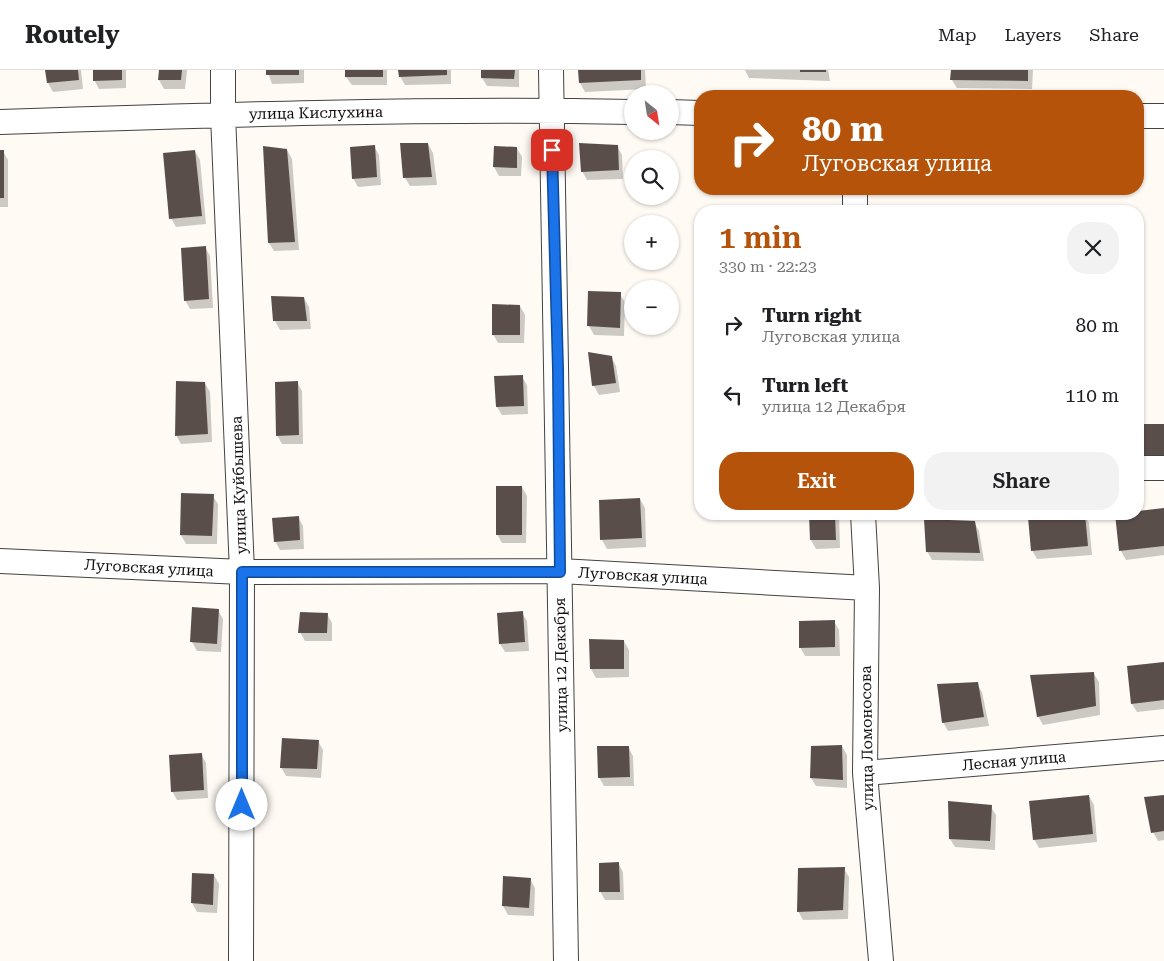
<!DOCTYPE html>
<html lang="en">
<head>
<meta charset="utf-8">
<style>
  :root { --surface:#fff; --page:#f2f2f2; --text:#202124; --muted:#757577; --line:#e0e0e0; --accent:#b45309 }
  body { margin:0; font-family:"Roboto Serif",serif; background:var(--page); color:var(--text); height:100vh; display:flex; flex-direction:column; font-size:19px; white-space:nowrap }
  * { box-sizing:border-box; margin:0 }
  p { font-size:16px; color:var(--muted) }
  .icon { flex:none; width:28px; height:28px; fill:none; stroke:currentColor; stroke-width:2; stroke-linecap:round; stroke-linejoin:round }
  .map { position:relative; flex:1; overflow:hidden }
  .sheet { position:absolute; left:694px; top:135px; width:450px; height:315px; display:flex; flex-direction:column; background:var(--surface); border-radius:20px; box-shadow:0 1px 4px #0004 }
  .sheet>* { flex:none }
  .top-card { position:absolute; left:694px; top:20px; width:450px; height:105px; border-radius:20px; box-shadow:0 1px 4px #0004; background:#b45309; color:#fff; overflow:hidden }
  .needle { width:32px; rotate:150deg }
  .buttons { position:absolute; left:624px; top:15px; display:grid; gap:10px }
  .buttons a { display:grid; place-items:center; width:55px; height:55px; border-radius:50%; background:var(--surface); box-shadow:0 1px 4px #0004; font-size:25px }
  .pin { position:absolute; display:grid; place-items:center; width:42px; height:42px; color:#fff; margin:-21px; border-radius:10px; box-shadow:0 2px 8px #0006 }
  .me { position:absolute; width:55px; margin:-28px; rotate:0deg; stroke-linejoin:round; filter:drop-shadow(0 0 4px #0008) }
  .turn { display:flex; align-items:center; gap:18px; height:105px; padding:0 25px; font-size:22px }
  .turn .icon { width:65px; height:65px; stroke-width:2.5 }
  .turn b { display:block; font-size:35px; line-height:42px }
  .round { display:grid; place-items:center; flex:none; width:52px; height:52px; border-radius:20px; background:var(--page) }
  .headline { display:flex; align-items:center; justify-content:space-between; height:85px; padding:0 25px }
  h1 { font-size:30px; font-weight:600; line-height:38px; color:var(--accent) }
  .action { display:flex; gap:10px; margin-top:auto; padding:10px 25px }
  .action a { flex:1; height:58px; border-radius:20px; background:var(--accent); color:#fff; font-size:20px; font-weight:600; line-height:58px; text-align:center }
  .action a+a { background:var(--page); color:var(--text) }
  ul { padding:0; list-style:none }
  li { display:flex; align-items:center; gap:15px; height:70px; padding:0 25px }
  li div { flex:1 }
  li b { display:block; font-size:19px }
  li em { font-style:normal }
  header { display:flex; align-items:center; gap:30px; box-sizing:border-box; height:70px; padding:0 25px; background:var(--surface); border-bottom:1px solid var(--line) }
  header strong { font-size:24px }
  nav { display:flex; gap:28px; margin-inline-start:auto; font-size:18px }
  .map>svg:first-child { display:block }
</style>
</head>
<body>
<header>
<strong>Routely</strong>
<nav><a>Map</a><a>Layers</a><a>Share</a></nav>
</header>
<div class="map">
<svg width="1164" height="891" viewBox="0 0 1164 891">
  <rect width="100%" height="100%" fill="#fffaf3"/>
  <path fill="#0003" d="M 47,0 L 81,0 L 83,19 L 53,22 L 48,13 Z
    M 94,0 L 126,0 L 126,18 L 99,19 L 94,10 Z
    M 160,0 L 187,0 L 185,19 L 164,19 L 159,10 Z
    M 267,0 L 304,0 L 304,13 L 272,14 Z
    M 347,0 L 387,0 L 387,15 L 352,15 L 346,7 Z
    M 400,0 L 451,0 L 451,14 L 405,15 L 400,6 Z
    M 483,0 L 519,0 L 519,17 L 487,16 L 482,8 Z
    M 579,0 L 645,0 L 646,19 L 585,22 L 580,13 Z
    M 745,0 L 828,0 L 830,11 L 749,8 Z
    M 952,0 L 1033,0 L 1032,19 L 957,18 L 952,10 Z
    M 428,74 L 433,83 L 437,115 L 410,116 L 405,108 Z
    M 374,76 L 379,85 L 381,115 L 358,117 L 353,108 Z
    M 617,76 L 622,85 L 623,109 L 587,110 L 582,101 Z
    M 517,78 L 522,87 L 521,106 L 499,106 L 494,97 Z
    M 287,80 L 292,89 L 299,180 L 274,181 L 269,173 Z
    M 0,81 L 3,81 L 8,90 L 8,137 L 0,137 Z
    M 195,81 L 200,90 L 206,154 L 176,157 L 171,148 Z
    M 205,177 L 210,186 L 213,238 L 190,239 L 185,230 Z
    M 590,222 L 620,224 L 625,232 L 624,266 L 594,265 L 589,256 Z
    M 304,228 L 309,237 L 311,259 L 280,260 L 275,251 Z
    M 520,236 L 525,245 L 524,273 L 498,273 L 493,264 Z
    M 589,283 L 611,287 L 616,296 L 620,322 L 599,325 L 594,316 Z
    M 522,307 L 527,315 L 528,344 L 502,345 L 497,337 Z
    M 297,312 L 302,321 L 303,374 L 282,374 L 277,365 Z
    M 205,313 L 210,322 L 212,372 L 181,374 L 176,365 Z
    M 1138,355 L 1164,355 L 1138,396 Z
    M 522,417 L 527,426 L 526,473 L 502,473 L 497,464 Z
    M 213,426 L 218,434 L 217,474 L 186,474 L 181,465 Z
    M 640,429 L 645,438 L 646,477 L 607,479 L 602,470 Z
    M 1164,439 L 1164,485 L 1126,490 L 1121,481 L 1116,445 Z
    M 810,444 L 839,444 L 840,478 L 816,479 L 811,470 Z
    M 1084,444 L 1089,453 L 1092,485 L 1037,489 L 1032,480 L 1029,449 Z
    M 298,447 L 303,456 L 304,479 L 280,480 L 275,471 Z
    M 974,452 L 979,461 L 984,491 L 932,490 L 927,481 Z
    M 218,540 L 223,549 L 221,582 L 197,581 L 192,572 Z
    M 522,543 L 527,551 L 529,581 L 505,582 L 500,574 Z
    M 327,544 L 332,553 L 332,571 L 305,571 L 300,562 Z
    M 834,551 L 839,560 L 840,586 L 805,586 L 800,577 Z
    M 624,571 L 629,580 L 629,607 L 596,608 L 591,599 Z
    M 1164,593 L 1164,639 L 1137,642 L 1132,634 Z
    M 1094,604 L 1099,612 L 1100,645 L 1043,655 L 1038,646 Z
    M 977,614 L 982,622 L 989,656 L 948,661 L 943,652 Z
    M 318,671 L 323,680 L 321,708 L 286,706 L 281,697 Z
    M 842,676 L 847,685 L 847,718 L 816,716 L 811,708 Z
    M 628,677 L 633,686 L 634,716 L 604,716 L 599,707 Z
    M 201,684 L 206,693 L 208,728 L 177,730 L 172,721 Z
    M 1089,726 L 1094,735 L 1097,772 L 1039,778 L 1034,769 Z
    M 1164,726 L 1164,770 L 1158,771 L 1153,762 Z
    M 991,737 L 996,745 L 995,780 L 955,777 L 950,769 Z
    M 618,793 L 623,802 L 624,830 L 605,830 L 600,821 Z
    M 844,799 L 849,807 L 848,849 L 803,850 L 798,841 Z
    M 214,805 L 219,814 L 217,843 L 197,842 L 192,833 Z
    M 505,808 L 530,809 L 535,818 L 534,846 L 508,845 L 503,836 Z"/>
  <path fill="#5a4e4b" d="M 45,0 L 78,0 L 79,10 L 47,13 Z
    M 93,0 L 122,0 L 122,10 L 93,11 Z
    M 159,0 L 182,0 L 181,10 L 158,10 Z
    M 266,0 L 299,0 L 299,5 L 266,5 Z
    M 345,0 L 383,0 L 383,7 L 345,7 Z
    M 398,0 L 447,0 L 447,5 L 399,7 Z
    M 481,0 L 515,0 L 514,9 L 481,8 Z
    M 578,0 L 641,0 L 641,10 L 579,13 Z
    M 800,0 L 826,0 L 826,2 L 800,2 Z
    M 951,0 L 1028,0 L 1028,11 L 950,10 Z
    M 400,73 L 428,73 L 432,107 L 403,108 Z
    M 579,73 L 618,75 L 619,100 L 581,102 Z
    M 375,75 L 377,107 L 352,109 L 350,77 Z
    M 263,76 L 287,79 L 295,172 L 268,173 Z
    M 494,76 L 517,77 L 517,98 L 493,97 Z
    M 0,80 L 4,80 L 4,128 L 0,128 Z
    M 195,80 L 202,146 L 169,149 L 163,83 Z
    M 206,176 L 209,229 L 184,231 L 181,178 Z
    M 588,221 L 621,222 L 620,258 L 587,256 Z
    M 271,226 L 304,227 L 307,251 L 273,251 Z
    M 492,234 L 520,235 L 520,265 L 492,265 Z
    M 588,282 L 612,286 L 616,313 L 592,316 Z
    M 523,305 L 524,336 L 496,337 L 494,306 Z
    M 176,311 L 205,312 L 208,364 L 175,366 Z
    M 298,311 L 299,365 L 276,366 L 275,312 Z
    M 1138,354 L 1164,354 L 1164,388 L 1138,388 Z
    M 496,416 L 522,416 L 522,465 L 496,465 Z
    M 181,423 L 214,424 L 212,466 L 180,465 Z
    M 640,428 L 642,468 L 600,470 L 599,430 Z
    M 1164,438 L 1164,476 L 1119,481 L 1115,444 L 1138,444 L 1138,441 Z
    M 809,444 L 835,444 L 836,470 L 810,470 Z
    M 1085,444 L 1088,476 L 1031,481 L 1028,447 Z
    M 299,446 L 300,470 L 274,472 L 272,448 Z
    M 924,449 L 975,451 L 980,483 L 926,482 Z
    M 192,537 L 219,539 L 217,574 L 190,572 Z
    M 523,541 L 525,572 L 499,574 L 497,543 Z
    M 300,542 L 328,543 L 327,563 L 298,563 Z
    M 835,550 L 835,577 L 799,578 L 799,551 Z
    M 589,569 L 624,570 L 624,599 L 590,599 Z
    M 1164,592 L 1164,630 L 1131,634 L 1127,596 Z
    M 1094,602 L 1096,636 L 1037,647 L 1030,605 Z
    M 978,612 L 984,647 L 942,653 L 937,614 Z
    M 282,668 L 319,670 L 317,699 L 280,698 Z
    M 842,675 L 843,710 L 810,708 L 811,676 Z
    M 597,676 L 629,676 L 630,707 L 598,708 Z
    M 202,683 L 204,720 L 171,722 L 169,685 Z
    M 1089,725 L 1093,764 L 1033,770 L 1029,731 Z
    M 1164,725 L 1164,761 L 1151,763 L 1144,727 Z
    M 948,731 L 992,735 L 990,771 L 949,769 Z
    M 619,792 L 620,822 L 599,822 L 599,793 Z
    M 845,797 L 843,840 L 797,842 L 798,798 Z
    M 192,803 L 214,804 L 213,835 L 191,833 Z
    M 503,806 L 531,808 L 529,838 L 502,836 Z"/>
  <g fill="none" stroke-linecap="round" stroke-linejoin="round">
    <g stroke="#434343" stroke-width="26">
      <path id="minor" d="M 223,0 L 223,45 L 242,502 L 241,891
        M 551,0 L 566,891
        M 670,42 L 700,43
        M 1138,46 L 1164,46
        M 0,52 C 211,45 422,38 632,42
        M 855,119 L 855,141
        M 1138,398 L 1164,398
        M 863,444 L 867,518 L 865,703 L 881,891
        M 0,491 L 242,502 L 560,501 L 867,518
        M 865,703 L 1164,678"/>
    </g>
    <use href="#minor" stroke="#fff" stroke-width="24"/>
  </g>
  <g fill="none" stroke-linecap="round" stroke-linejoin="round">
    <g stroke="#114b97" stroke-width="12">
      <path id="route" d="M 242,735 L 242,502 L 560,502 L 558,299 L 552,80"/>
    </g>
    <use href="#route" stroke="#1a73e8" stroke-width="9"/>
  </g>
  <g text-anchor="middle" stroke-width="5" stroke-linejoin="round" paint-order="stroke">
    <g font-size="15" fill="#101010" stroke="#fff">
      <text transform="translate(316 43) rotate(-1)" y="5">улица Кислухина</text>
      <text transform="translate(239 415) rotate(-92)" y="5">улица Куйбышева</text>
      <text transform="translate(149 498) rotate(3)" y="5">Луговская улица</text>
      <text transform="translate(643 506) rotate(3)" y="5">Луговская улица</text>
      <text transform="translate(561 595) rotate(-91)" y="5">улица 12 Декабря</text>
      <text transform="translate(867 668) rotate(-91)" y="5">улица Ломоносова</text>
      <text transform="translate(1014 691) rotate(-5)" y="5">Лесная улица</text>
    </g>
  </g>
</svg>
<div class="buttons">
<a><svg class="needle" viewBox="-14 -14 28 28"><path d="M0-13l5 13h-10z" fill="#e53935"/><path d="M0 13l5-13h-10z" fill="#757577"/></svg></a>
<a><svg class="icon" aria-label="search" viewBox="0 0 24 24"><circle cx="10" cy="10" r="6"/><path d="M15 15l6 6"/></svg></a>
<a>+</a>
<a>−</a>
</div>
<div class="pin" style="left:552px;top:80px;background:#d93025"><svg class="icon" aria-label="arrive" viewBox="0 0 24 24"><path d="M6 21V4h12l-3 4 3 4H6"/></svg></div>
<svg class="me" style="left:242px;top:735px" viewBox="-20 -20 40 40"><circle r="19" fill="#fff"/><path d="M0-13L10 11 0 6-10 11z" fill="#1a73e8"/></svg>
<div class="top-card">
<div class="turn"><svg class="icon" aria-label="right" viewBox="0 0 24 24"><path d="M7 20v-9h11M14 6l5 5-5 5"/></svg><div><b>80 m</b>Луговская улица</div></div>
</div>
<section class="sheet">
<div class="headline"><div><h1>1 min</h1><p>330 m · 22:23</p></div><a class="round"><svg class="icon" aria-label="close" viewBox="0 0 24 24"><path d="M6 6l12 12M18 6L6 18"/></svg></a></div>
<ul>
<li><svg class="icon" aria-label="right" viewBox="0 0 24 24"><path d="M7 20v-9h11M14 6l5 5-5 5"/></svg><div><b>Turn right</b><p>Луговская улица</p></div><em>80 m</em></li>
<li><svg class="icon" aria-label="left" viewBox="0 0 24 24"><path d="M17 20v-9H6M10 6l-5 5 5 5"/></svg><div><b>Turn left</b><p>улица 12 Декабря</p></div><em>110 m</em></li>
</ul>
<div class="action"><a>Exit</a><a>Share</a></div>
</section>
</div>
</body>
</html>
